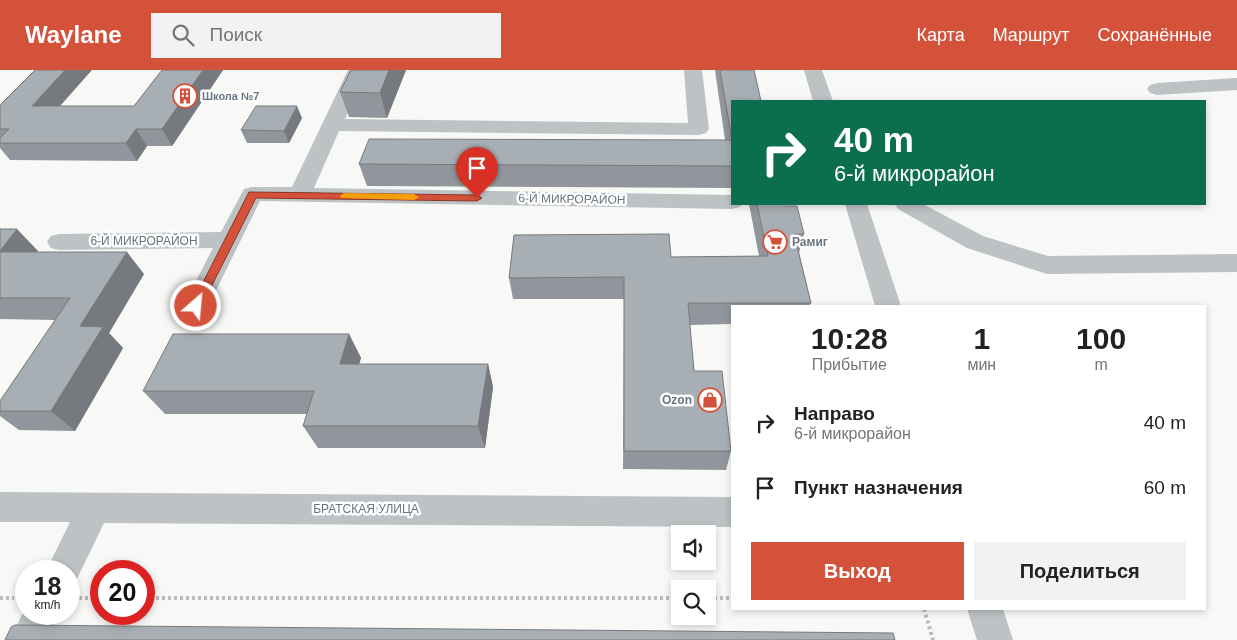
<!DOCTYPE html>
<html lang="ru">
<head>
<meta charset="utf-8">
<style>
  :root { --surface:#fff; --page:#f2f2f2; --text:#222; --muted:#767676; --accent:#d4513a }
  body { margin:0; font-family:Helvetica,sans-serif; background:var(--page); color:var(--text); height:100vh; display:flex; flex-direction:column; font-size:19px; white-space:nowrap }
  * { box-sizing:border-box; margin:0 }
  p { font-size:16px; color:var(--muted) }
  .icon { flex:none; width:28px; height:28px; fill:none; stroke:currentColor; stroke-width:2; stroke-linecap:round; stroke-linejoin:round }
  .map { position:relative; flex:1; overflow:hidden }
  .panel { position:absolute; left:731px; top:235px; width:475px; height:305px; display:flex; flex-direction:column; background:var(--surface); border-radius:0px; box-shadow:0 2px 8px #0003 }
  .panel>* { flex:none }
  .banner { position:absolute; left:731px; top:30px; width:475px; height:105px; border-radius:0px; box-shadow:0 2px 8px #0003; background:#0b6e4f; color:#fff; overflow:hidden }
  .controls { position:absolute; left:671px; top:455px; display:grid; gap:10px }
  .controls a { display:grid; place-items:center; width:45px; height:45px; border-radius:0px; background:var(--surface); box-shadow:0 2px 8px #0003; font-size:25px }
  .speed { position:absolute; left:15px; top:490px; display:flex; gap:10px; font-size:25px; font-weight:700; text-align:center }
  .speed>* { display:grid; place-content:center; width:65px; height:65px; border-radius:50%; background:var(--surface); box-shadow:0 2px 8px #0003; line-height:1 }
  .speed small { font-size:12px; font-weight:400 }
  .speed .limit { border:8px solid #d22; background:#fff; color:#111 }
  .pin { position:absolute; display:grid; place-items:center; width:42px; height:42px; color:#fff; margin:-51px -21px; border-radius:50% 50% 50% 0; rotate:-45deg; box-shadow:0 0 5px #0007 }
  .pin .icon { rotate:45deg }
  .me { position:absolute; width:55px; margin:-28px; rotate:27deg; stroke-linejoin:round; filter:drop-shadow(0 0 4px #0008) }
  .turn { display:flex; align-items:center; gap:18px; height:105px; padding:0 20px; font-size:22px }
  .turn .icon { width:65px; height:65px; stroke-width:2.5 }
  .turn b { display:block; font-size:35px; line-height:42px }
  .eta { display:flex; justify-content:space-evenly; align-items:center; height:85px; text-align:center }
  .eta b { font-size:30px; font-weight:800; line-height:35px }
  .cta { display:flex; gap:10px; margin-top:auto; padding:10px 20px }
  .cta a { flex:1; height:58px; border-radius:0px; background:var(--accent); color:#fff; font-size:20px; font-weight:800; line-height:58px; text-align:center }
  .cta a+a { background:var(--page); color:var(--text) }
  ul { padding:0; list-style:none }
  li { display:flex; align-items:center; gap:15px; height:65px; padding:0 20px }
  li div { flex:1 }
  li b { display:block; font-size:19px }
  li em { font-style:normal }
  header { display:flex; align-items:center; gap:30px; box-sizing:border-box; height:70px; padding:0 25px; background:var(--accent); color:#fff }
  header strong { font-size:24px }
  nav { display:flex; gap:28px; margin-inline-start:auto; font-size:18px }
  .search { width:350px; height:45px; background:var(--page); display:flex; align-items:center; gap:12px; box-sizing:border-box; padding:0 18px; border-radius:0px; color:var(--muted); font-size:19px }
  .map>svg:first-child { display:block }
</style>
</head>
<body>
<header>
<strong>Waylane</strong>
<div class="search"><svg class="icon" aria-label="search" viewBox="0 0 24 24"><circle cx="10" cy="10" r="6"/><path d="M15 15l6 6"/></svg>Поиск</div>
<nav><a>Карта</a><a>Маршрут</a><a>Сохранённые</a></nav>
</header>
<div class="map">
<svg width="1237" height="570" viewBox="0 0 1237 570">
  <rect width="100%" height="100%" fill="#f8f8f6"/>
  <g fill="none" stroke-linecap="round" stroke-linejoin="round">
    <path stroke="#b8bcbe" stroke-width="4" stroke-dasharray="3 3" stroke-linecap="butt" d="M 0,528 L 14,528
      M 79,528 L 101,528
      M 144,528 L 680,528
      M 708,528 L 732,528
      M 924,539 L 933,570"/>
    <path fill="#bdc2c5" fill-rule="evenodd" d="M 348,0 L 366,0 L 345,49 L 688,53 L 684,0 L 702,0 L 709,59 L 706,63 L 699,65 L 339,61 L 314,118 L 732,125 L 732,134 L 742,134 L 740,137 L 732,139 L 260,131 L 205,243 L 196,246 L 187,243 L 183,236 L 213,178 L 59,180 L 51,178 L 47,172 L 51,166 L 59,164 L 221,162 L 244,119 L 252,117 L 292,117 Z
      M 804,0 L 822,0 L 833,31 L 813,31 Z
      M 1237,8 L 1237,20 L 1157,25 L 1150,23 L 1147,19 L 1150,15 L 1157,13 Z
      M 845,134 L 867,134 L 901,236 L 875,236 Z
      M 895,134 L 923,134 L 983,166 L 1048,186 L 1237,184 L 1237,202 L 1047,204 L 967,178 L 898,139 Z
      M 0,422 L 732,427 L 732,457 L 104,453 L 75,513 L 69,515 L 69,501 L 46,501 L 70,452 L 0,452 Z
      M 26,536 L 26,544 L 59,544 L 47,570 L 10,570 Z
      M 967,539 L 1003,539 L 1013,570 L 977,570 Z"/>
  </g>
  <path fill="#90969b" d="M 162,0 L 223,0 L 172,76 L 147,76 L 137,91 L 10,90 L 0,78 L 0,59 L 60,36 L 134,36 Z
    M 351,0 L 406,0 L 387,48 L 349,47 L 340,22 Z
    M 715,0 L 754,0 L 732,31 L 732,118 L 367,116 L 359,94 L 725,70 Z
    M 302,48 L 289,73 L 247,73 L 241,60 Z
    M 749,134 L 784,134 L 784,136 L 804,164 L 799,183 L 811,233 L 809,236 L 732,236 L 732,254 L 690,255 L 694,301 L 731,381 L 726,400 L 623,399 L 624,229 L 513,229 L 509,208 L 671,187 L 759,186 Z
    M 0,159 L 37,182 L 144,204 L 109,263 L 123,278 L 75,361 L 19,360 L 0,346 L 0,331 L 55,250 L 0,249 Z
    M 349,264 L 361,288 L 359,294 L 488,294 L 493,317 L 485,378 L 318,378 L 303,356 L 307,344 L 165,344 L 143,321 Z"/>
  <path fill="#767a7e" d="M 65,0 L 92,0 L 45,53 L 32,36 Z
    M 203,0 L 223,0 L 172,76 L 162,59 Z
    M 389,0 L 406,0 L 387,48 L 380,23 Z
    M 297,36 L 302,48 L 289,73 L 284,61 Z
    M 136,59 L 147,76 L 137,91 L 126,73 Z
    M 17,159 L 38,181 L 21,204 L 0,182 L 0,181 Z
    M 127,182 L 144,204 L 109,263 L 123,278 L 75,361 L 51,341 L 80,256 Z
    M 349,264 L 361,288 L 352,317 L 340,294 Z
    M 488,294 L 493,317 L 485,378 L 478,356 Z"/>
  <path fill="#a8afb4" stroke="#767a7e" d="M 35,0 L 65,0 L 32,36 L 134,36 L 162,0 L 203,0 L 162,59 L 136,59 L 126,73 L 0,73 L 0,68 L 9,59 L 0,59 L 0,35 Z
    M 351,0 L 389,0 L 380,23 L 340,22 Z
    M 720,0 L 754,0 L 761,31 L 732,31 L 732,96 L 359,94 L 369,69 L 732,70 Z
    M 256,36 L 297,36 L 284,61 L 241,60 Z
    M 757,134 L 784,134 L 784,136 L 797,136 L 804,164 L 794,164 L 811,233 L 688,233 L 694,301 L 722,301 L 731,381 L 624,381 L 624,207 L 509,208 L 514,165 L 669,164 L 671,187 L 768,186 Z
    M 0,159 L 17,159 L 0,181 Z
    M 0,182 L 127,182 L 80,256 L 103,257 L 51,341 L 0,341 L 0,331 L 70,228 L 0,228 Z
    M 173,264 L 349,264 L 340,294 L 488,294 L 478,356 L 303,356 L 314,321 L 143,321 Z
    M 15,555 L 893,563 L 895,570 L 5,570 L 11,557 Z"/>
  <path fill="#d4513a" stroke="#8a3526" d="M 249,122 L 477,125 L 482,128 L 477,131 L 256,128 L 200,239 L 192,239 L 191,236 Z"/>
  <path fill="#f59e0b" d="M 344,123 L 414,124 L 419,127 L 414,130 L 341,128 L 340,126 Z"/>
  <defs>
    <g id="building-ring" transform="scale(1.25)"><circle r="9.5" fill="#fff" stroke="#d4513a" stroke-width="1.5"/><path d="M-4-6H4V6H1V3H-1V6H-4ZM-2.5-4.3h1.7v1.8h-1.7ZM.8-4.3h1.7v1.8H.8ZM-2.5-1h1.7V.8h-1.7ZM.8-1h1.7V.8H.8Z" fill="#d4513a"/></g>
    <g id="supermarket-ring" transform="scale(1.25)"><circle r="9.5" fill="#fff" stroke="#d4513a" stroke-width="1.5"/><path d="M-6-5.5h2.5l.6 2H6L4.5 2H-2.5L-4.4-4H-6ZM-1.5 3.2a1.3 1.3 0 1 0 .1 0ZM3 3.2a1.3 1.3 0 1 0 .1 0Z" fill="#d4513a"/></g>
    <g id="shop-ring" transform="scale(1.25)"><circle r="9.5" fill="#fff" stroke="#d4513a" stroke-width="1.5"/><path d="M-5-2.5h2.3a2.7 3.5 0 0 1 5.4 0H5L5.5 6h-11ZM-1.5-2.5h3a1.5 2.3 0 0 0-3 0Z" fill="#d4513a"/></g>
  </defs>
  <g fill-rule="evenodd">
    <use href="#building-ring" x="185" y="26"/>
    <use href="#supermarket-ring" x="775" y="172"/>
    <use href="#shop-ring" x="710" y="330"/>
  </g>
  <g text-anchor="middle" stroke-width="5" stroke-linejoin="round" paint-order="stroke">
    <g font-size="11" font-weight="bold" fill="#66757e" stroke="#fff" text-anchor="start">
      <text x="202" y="30">Школа №7</text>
    </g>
    <g font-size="12" fill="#66757e" stroke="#fff">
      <text transform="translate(572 129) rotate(1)" y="4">6-Й МИКРОРАЙОН</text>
      <text x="144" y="175">6-Й МИКРОРАЙОН</text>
      <text x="366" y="443">БРАТСКАЯ УЛИЦА</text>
    </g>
    <g font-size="12" font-weight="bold" fill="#66757e" stroke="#fff" text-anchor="start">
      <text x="792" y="176">Рамиг</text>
      <text x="692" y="334" text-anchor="end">Ozon</text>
    </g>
  </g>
</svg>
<div class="controls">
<a><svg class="icon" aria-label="sound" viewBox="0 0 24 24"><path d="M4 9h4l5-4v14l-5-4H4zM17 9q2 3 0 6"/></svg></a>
<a><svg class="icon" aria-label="search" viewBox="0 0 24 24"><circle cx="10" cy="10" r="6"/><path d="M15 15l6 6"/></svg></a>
</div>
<div class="speed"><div>18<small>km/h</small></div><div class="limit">20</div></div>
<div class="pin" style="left:477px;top:128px;background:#d93025"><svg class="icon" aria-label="arrive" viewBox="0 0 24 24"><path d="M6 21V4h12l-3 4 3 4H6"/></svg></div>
<svg class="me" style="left:196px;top:236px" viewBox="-20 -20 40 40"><circle r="17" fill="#d4513a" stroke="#fff" stroke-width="3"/><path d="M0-11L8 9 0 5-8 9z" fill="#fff"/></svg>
<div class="banner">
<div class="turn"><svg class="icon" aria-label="right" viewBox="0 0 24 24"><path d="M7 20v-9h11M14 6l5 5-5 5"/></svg><div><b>40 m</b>6-й микрорайон</div></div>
</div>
<section class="panel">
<div class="eta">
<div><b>10:28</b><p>Прибытие</p></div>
<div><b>1</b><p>мин</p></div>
<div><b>100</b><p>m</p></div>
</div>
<ul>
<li><svg class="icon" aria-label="right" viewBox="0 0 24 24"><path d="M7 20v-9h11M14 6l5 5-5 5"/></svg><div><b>Направо</b><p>6-й микрорайон</p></div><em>40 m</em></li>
<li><svg class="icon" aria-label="arrive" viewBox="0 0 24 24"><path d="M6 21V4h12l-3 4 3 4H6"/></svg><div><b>Пункт назначения</b></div><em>60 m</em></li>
</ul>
<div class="cta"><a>Выход</a><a>Поделиться</a></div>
</section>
</div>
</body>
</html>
